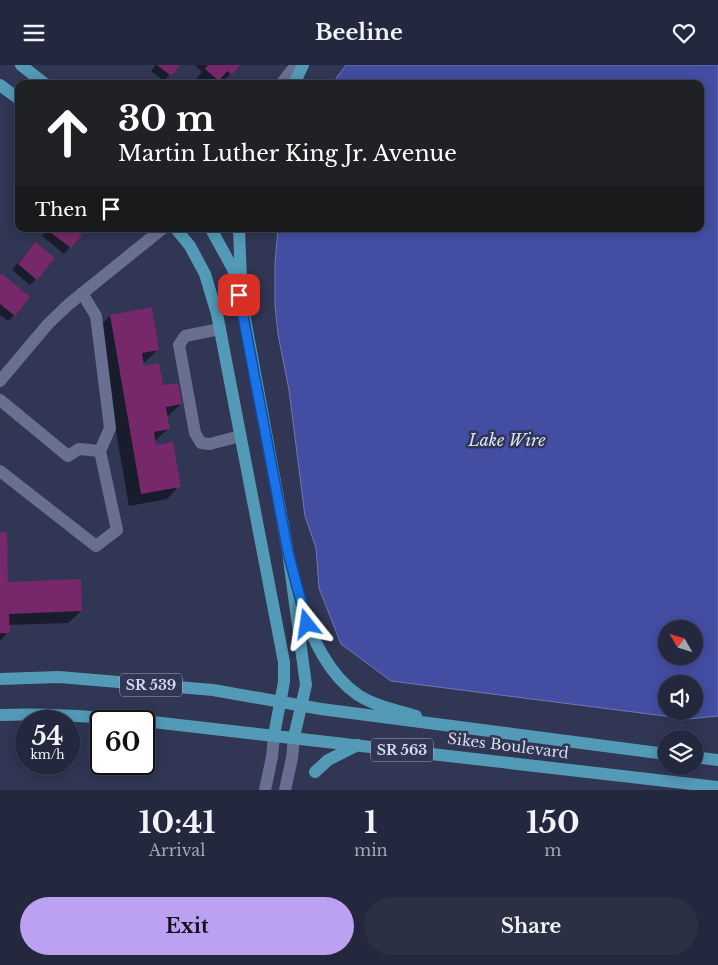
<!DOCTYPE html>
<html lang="en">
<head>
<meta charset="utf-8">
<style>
  :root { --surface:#24283e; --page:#2c3045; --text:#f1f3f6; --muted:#a3a6b0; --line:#414458; --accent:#bca0f2 }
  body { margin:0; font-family:"Libre Baskerville",serif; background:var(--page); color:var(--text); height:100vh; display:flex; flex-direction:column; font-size:19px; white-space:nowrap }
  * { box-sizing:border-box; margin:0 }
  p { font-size:16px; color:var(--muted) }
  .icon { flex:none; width:28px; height:28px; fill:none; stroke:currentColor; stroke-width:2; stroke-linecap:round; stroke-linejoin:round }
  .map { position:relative; height:725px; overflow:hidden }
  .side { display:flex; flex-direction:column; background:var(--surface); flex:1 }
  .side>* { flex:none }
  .banner { position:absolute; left:15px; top:15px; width:689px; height:152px; border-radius:10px; box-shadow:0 2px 12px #0003,0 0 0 1px var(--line); background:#202124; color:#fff; overflow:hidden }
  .needle { width:32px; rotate:309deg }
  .buttons { position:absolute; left:658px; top:555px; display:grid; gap:10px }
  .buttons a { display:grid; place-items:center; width:45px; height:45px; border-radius:50%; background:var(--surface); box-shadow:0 2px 12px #0003,0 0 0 1px var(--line); font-size:25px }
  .speed { position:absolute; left:15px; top:645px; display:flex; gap:10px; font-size:25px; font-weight:700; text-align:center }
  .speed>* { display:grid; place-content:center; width:65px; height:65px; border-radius:50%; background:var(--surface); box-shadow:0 2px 12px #0003,0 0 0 1px var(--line); line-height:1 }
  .speed small { font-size:12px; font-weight:400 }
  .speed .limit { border:2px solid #111; border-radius:8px; background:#fff; color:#111 }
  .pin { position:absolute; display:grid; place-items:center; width:42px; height:42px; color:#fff; margin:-21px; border-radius:10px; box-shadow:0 2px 8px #0006 }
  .me { position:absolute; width:55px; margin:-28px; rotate:345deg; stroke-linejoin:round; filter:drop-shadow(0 0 4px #0008) }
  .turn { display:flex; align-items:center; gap:18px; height:105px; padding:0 20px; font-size:22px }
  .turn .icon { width:65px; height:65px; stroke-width:2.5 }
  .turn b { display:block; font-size:35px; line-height:42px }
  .then { display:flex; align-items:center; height:48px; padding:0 20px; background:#0003; gap:10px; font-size:19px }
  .eta { display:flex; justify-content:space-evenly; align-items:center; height:85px; text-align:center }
  .eta b { font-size:30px; font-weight:700; line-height:35px }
  .action { display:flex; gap:10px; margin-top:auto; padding:10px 20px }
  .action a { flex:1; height:58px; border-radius:30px; background:var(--accent); color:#111; font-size:20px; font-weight:700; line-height:58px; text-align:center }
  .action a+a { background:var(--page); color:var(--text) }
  header { display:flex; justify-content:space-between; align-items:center; height:65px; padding:0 20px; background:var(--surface); font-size:22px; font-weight:700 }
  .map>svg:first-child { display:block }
</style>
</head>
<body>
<header><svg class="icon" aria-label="menu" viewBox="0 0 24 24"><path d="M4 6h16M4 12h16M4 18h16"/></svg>Beeline<svg class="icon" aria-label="heart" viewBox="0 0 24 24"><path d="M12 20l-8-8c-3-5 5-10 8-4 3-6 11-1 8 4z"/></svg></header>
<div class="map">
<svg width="718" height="725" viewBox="0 0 718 725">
  <rect width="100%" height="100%" fill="#303653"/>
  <path fill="#434da2" stroke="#6f77b8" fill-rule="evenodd" d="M 346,0 L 718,0 L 718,651 L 688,654 L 391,616 L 341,579 L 319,523 L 316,483 L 305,451 L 289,325 L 278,269 L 275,240 L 275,198 L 278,164 L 700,164 L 700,19 L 332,19 ZM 666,564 L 694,564 L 694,591 L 666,591 ZM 666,619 L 694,619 L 694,646 L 666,646 Z"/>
  <path fill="#0007" d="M 156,0 L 178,0 L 164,16 L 151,6 Z
    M 195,0 L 238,0 L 221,19 L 217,15 L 214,19 L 202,19 L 196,14 L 202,7 Z
    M 47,164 L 73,164 L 80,170 L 64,189 L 42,171 Z
    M 29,185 L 36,214 L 30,220 L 12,205 Z
    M 0,213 L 14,250 L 8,256 L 0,250 Z
    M 110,251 L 158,284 L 145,297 L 142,297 L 143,303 L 181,339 L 167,352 L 169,363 L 155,376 L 155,381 L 179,421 L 167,434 L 129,441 L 98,263 Z
    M 0,468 L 7,518 L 81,546 L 68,558 L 8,560 L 8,567 L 0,576 Z"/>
  <path fill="#76286a" d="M 157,0 L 180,0 L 171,11 Z
    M 208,0 L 240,0 L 232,10 L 227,6 L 219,16 L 205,4 Z
    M 46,164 L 75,164 L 82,170 L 71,183 Z
    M 35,177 L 55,193 L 37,215 L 18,199 Z
    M 2,209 L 30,232 L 15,251 L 0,239 L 0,211 Z
    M 152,242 L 159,285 L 142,288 L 144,301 L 159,298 L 163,320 L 178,318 L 182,339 L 166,342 L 170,364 L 154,367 L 156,380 L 173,377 L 181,422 L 141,429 L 110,250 Z
    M 0,467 L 7,467 L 8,517 L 81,514 L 82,546 L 9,549 L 10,568 L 0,568 Z"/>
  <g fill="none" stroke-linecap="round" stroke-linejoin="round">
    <path stroke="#686f90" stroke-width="12" d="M 281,19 L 296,0
      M 82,228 L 96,251 L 110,363 L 100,386
      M 220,264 L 185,271 L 179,280 L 195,368 L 201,378 L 210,379 L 240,371
      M 0,316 L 48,259 L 69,239 L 162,164
      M 0,335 L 68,391 L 79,384 L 100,386 L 117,465 L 96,481 L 0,406
      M 265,725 L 272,692 L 274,670
      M 285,725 L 292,693 L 294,672"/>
    <path stroke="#529ab6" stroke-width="12" d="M 21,0 L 45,19
      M 294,19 L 303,0
      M 0,20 L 19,34
      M 176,164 L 190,181 L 205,209 L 217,249 L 284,597 L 284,617 L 274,670
      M 211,164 L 233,204 L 243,243 L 288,487 L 306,620 L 294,672
      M 239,164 L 241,215
      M 302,540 C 311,573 329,610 358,630 C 375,641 397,645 416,651
      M 0,614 L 59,612 L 213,625 L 321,644 L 666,689
      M 0,650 C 47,648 95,652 142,656
      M 144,656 L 718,722
      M 694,692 L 718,695
      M 315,707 L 328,695 L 358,680"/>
  </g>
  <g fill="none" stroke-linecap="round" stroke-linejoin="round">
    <g stroke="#114b97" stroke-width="12">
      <path id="route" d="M 239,230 L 288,487 L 307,559"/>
    </g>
    <use href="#route" stroke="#1a73e8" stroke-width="9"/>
  </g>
  <g text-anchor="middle" stroke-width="5" stroke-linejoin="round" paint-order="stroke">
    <g fill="#303653" stroke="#a4a9be" stroke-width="1">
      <rect x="120" y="608.5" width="62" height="23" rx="4"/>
      <rect x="371" y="673.5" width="62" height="23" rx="4"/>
    </g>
    <g font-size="14" font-weight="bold" fill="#d5daec">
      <text x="151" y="625">SR 539</text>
      <text x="402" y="690">SR 563</text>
    </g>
    <g font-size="15" fill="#d5daec" stroke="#303653">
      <text transform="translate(508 681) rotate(7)" y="5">Sikes Boulevard</text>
    </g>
    <g font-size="16" font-style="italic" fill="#dce2fa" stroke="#303653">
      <text x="507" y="381">Lake Wire</text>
    </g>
  </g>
</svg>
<div class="buttons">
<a><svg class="needle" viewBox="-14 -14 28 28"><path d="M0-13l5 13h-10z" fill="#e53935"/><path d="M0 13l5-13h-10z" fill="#a3a6b0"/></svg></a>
<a><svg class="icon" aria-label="sound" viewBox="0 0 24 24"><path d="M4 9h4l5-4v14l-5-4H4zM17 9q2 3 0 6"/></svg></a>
<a><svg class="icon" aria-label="layers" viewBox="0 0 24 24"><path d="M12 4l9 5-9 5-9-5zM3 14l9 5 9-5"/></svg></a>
</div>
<div class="speed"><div>54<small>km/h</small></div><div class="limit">60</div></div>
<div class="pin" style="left:239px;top:230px;background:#d93025"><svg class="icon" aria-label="arrive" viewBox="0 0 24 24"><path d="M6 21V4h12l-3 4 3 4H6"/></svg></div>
<svg class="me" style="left:307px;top:559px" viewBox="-20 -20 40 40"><path d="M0-17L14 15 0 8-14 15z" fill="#1a73e8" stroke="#fff" stroke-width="4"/></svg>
<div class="banner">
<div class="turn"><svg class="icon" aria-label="ahead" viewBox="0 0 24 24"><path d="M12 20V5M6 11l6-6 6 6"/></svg><div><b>30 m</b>Martin Luther King Jr. Avenue</div></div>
<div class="then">Then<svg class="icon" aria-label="arrive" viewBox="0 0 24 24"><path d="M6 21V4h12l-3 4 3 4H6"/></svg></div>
</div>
</div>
<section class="side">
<div class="eta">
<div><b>10:41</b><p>Arrival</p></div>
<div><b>1</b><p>min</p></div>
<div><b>150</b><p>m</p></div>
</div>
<div class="action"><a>Exit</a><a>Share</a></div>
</section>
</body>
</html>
